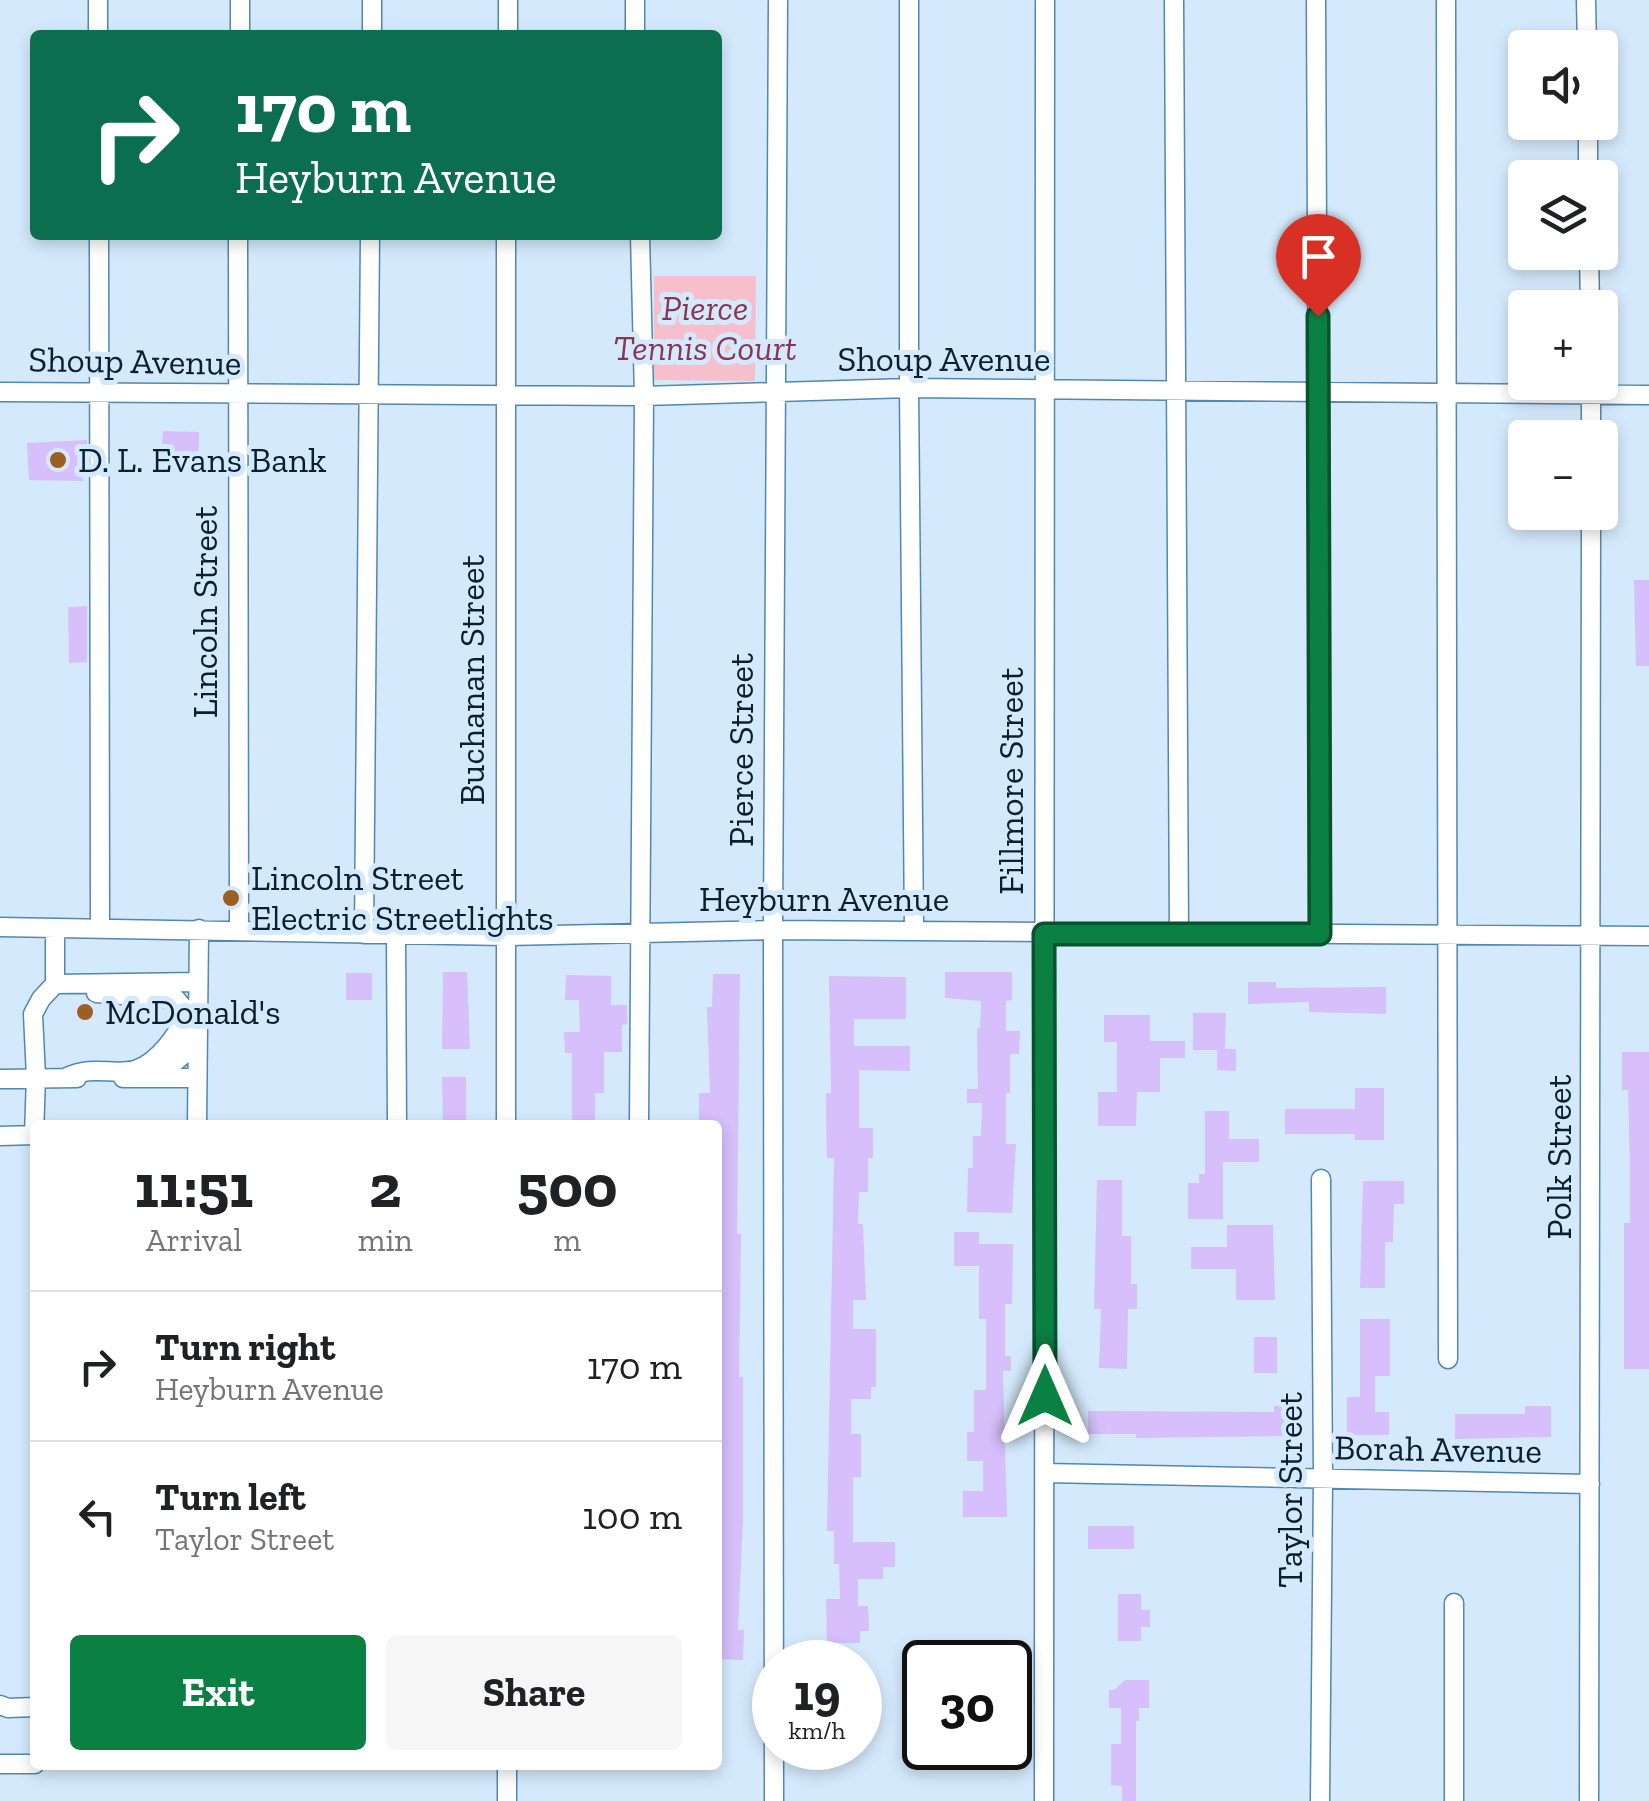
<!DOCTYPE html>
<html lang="en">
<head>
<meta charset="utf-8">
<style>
  :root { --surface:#fff; --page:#f6f6f6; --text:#202124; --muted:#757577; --line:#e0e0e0; --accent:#0b8043 }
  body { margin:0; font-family:"Zilla Slab",serif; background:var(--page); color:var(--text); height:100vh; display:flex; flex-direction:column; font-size:38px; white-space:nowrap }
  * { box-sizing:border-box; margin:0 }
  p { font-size:32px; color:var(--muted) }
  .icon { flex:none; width:55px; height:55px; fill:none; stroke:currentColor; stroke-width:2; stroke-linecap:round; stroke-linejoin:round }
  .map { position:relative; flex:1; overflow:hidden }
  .drawer { position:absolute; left:30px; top:1120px; width:692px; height:650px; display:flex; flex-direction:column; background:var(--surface); border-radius:10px; box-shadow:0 5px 15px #0003 }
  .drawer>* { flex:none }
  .banner { position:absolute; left:30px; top:30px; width:692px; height:210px; border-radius:10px; box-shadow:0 5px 15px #0003; background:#0b6e4f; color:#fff; overflow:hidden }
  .tools { position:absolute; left:1508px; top:30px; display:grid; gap:20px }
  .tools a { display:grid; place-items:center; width:110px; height:110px; border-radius:10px; background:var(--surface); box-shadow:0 5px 15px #0003; font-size:50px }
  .speed { position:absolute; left:752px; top:1640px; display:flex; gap:20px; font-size:50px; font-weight:700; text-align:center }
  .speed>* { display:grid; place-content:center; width:130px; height:130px; border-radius:50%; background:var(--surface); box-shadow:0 5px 15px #0003; line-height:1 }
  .speed small { font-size:25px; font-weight:400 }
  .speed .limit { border:5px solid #111; border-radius:15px; background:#fff; color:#111 }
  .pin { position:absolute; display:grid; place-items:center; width:85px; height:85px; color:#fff; margin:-102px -42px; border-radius:50% 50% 50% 0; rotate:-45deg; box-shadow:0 0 10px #0007 }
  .pin .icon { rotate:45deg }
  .me { position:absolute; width:110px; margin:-55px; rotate:0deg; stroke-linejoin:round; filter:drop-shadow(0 0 8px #0008) }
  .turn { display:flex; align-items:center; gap:35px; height:210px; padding:0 40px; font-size:45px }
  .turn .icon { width:130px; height:130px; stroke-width:2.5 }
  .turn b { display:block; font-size:70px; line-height:85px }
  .eta { display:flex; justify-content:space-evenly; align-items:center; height:170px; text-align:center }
  .eta b { font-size:60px; font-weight:800; line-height:70px }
  .primary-button { display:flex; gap:20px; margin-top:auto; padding:20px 40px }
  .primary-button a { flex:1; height:115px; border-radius:10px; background:var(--accent); color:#fff; font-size:40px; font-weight:800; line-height:115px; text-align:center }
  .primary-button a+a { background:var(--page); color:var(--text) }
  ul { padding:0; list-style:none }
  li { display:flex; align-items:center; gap:30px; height:150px; padding:0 40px; border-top:2px solid var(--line) }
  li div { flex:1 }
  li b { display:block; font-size:38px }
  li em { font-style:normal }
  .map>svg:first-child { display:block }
</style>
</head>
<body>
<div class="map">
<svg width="1649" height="1801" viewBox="0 0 1649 1801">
  <rect width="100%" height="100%" fill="#d4eafc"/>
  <path fill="#f6bfcc" d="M 654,276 L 756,276 L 755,381 L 654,380 Z"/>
  <path fill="#d6bffa" d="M 163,431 L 199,432 L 198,470 L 152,468 L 152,444 L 162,445 Z
    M 87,440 L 87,460 L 81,461 L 83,481 L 29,480 L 27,443 Z
    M 1634,580 L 1649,580 L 1649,666 L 1636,666 Z
    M 87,606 L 87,662 L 69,663 L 68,607 Z
    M 443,972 L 467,972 L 470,1049 L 442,1049 Z
    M 945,972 L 1012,972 L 1012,1000 L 1006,1001 L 1006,1031 L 1020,1031 L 1019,1054 L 1010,1054 L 1010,1093 L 1006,1093 L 1006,1144 L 1016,1144 L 1012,1213 L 967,1212 L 968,1168 L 973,1168 L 973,1136 L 981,1136 L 982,1103 L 967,1103 L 967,1089 L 978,1089 L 977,1028 L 980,1028 L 981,1001 L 945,998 Z
    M 346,973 L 372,973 L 372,1000 L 346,1000 Z
    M 713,974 L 740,974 L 737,1234 L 741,1234 L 739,1377 L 743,1377 L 743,1519 L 738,1630 L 744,1630 L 743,1660 L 718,1659 L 718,1598 L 720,1598 L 720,1559 L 718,1559 L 718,1121 L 699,1121 L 699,1093 L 710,1093 L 707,1007 L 712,1007 Z
    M 566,975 L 611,976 L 611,1005 L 627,1005 L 627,1024 L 622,1025 L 622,1052 L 604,1052 L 604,1093 L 595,1093 L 595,1125 L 572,1125 L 572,1053 L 565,1053 L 564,1032 L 580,1032 L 579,1000 L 565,1000 Z
    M 829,976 L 906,977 L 906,1019 L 854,1019 L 854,1046 L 910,1046 L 910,1071 L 859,1070 L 859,1128 L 873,1128 L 873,1158 L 868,1158 L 868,1192 L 859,1192 L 858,1224 L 863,1224 L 866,1300 L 853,1300 L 853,1329 L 876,1329 L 876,1387 L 871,1387 L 871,1399 L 851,1399 L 851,1434 L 861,1434 L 861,1477 L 853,1477 L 853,1542 L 895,1542 L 895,1567 L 883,1567 L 883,1579 L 858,1579 L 858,1606 L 868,1606 L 869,1631 L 860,1631 L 860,1643 L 827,1643 L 826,1599 L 840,1599 L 839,1564 L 834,1564 L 834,1531 L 827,1531 L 834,1158 L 827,1158 L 826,1117 L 826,1093 L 831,1093 Z
    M 1248,982 L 1276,982 L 1276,988 L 1386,987 L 1386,1014 L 1309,1012 L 1309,1002 L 1248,1004 Z
    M 1193,1013 L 1226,1013 L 1225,1049 L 1236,1049 L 1236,1071 L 1217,1070 L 1217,1050 L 1193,1050 Z
    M 1104,1015 L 1150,1015 L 1150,1041 L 1185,1041 L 1185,1058 L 1160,1058 L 1160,1092 L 1137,1092 L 1136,1126 L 1098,1126 L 1098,1092 L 1117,1092 L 1117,1042 L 1104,1042 Z
    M 1622,1052 L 1649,1052 L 1649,1369 L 1624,1369 L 1624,1223 L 1630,1223 L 1630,1169 L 1628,1090 L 1622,1090 Z
    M 442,1077 L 466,1077 L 466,1125 L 443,1125 Z
    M 1355,1088 L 1384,1088 L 1384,1140 L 1355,1140 L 1355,1134 L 1285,1134 L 1285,1109 L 1355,1109 Z
    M 1205,1111 L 1229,1111 L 1229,1139 L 1259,1139 L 1259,1162 L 1223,1162 L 1223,1219 L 1188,1219 L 1188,1183 L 1199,1183 L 1199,1174 L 1205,1174 Z
    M 1097,1180 L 1122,1180 L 1122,1236 L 1131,1236 L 1131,1284 L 1137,1284 L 1137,1309 L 1128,1309 L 1127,1369 L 1099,1368 L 1101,1309 L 1094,1309 Z
    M 1363,1181 L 1404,1181 L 1404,1204 L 1394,1204 L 1393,1242 L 1385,1242 L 1385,1288 L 1360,1288 Z
    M 1227,1225 L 1273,1225 L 1275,1300 L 1236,1300 L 1236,1269 L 1191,1269 L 1191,1247 L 1227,1247 Z
    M 954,1232 L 979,1232 L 979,1244 L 1013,1244 L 1012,1304 L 1005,1304 L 1005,1356 L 1011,1356 L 1011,1371 L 1003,1371 L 1007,1517 L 963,1517 L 963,1491 L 983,1491 L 983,1461 L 967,1461 L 967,1432 L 974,1432 L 974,1390 L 986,1390 L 986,1319 L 979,1319 L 979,1266 L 954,1266 Z
    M 1360,1319 L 1390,1319 L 1390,1376 L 1375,1376 L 1375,1412 L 1389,1412 L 1389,1435 L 1347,1435 L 1347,1397 L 1360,1397 Z
    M 1254,1337 L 1277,1337 L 1277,1373 L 1254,1373 Z
    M 1274,1406 L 1291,1406 L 1291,1436 L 1136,1438 L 1136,1434 L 1088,1434 L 1088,1411 L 1274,1412 Z
    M 1525,1406 L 1551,1406 L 1551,1437 L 1455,1439 L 1455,1414 L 1525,1414 Z
    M 1088,1526 L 1134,1526 L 1134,1549 L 1088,1549 Z
    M 1118,1594 L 1141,1594 L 1141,1610 L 1150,1610 L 1150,1627 L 1141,1627 L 1141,1641 L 1118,1641 Z
    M 1125,1680 L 1149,1680 L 1149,1708 L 1139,1708 L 1139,1721 L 1136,1721 L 1136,1801 L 1122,1801 L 1122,1786 L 1111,1785 L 1111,1744 L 1121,1744 L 1121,1708 L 1109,1708 L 1109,1690 L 1114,1690 Z"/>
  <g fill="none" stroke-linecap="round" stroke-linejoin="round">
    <g stroke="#5187b0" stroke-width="21">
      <path id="minor" d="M 98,0 L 98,35
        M 635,0 L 635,35
        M 909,0 L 909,388 L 914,930
        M 1174,0 L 1179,934
        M 1316,0 L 1320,934
        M 1446,0 L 1448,1359
        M 1586,0 L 1587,48
        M 240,35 L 240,0
        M 372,35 L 372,0
        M 508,35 L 508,0
        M 1588,122 L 1588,178
        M 99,235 L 100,929
        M 238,235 L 239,929
        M 1589,252 L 1590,308
        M 1591,382 L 1591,438
        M 0,392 L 644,396 L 909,388 L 1649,395
        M 0,927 L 505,936 L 773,930 L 1649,936
        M 55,928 L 55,984
        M 364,934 L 370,235
        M 396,934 L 397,1125
        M 152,1071 L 163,1072 L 183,1055 L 188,1031 L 183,1025
        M 65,1078 C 95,1064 110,1076 135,1070 C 158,1063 181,1032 186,1011 L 176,999 L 96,993
        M 123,1078 L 197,1078
        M 0,1079 L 77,1078
        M 197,1125 L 199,929
        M 506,1125 L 506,235
        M 639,1125 L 644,396 L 640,235
        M 34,1135 L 36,1077 L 33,1014 L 41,999 L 55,984 L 198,982
        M 0,1136 L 35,1135
        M 1045,1473 L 1590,1484
        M 1454,1603 L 1454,1801
        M 0,1705 L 8,1708 L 35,1707
        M 0,1764 L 35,1764
        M 507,1765 L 507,1801
        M 774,1801 L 773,930 L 778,0
        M 1044,1801 L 1045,0
        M 1320,1801 L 1323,1479 L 1321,1179
        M 1589,1801 L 1591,512"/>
    </g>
    <use href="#minor" stroke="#fff" stroke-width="18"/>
  </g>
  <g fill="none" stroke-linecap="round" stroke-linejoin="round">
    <g stroke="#07532c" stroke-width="25">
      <path id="route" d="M 1045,1396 L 1044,934 L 1320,934 L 1318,316"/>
    </g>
    <use href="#route" stroke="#0b8043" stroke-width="18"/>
  </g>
  <g fill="#9b5f21" stroke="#d4eafc" stroke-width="4">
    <circle cx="58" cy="460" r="10"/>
    <circle cx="231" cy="898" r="10"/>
    <circle cx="85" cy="1012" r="10"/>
  </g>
  <g text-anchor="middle" stroke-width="10" stroke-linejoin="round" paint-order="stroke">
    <g font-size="35" font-style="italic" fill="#8c3552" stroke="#d4eafc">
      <text x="705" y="320">Pierce<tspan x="705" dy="40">Tennis Court</tspan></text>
    </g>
    <g font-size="35" fill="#092030" stroke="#d4eafc">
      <text x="944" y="371">Shoup Avenue</text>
      <text transform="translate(135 361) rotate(1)" y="12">Shoup Avenue</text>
      <text transform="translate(205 612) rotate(-90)" y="12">Lincoln Street</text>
      <text transform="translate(472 680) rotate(-90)" y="12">Buchanan Street</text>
      <text transform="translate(741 750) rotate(-90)" y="12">Pierce Street</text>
      <text transform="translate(1011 781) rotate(-90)" y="12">Fillmore Street</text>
      <text x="824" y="911">Heyburn Avenue</text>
      <text transform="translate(1559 1157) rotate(-90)" y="12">Polk Street</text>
      <text transform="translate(1438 1449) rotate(1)" y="12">Borah Avenue</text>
      <text transform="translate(1290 1490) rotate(-90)" y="12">Taylor Street</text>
    </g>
    <g font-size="35" fill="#092030" stroke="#d4eafc" text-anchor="start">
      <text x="78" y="472">D. L. Evans Bank</text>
      <text x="251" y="890">Lincoln Street<tspan x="251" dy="40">Electric Streetlights</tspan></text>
      <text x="105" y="1024">McDonald's</text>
    </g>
  </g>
</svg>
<div class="tools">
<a><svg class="icon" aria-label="sound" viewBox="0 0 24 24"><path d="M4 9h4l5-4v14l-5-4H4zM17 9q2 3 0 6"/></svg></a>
<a><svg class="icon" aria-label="layers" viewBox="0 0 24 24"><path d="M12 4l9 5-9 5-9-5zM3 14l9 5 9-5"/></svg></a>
<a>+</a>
<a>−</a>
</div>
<div class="speed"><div>19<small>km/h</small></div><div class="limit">30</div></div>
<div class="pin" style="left:1318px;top:316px;background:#d93025"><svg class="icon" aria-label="arrive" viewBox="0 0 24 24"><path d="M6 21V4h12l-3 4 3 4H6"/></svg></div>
<svg class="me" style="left:1045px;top:1396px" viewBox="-20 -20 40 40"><path d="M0-17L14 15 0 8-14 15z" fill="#0b8043" stroke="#fff" stroke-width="4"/></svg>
<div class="banner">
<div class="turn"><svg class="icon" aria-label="right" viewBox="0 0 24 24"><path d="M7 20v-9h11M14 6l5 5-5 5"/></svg><div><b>170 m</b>Heyburn Avenue</div></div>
</div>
<section class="drawer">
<div class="eta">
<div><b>11:51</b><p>Arrival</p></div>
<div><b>2</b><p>min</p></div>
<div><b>500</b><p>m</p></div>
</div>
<ul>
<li><svg class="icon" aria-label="right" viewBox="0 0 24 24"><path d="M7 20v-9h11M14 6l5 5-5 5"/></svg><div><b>Turn right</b><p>Heyburn Avenue</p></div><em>170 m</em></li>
<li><svg class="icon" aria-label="left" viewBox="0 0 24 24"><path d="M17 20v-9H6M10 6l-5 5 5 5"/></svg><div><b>Turn left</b><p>Taylor Street</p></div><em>100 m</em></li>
</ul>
<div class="primary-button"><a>Exit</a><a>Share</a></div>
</section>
</div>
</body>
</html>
